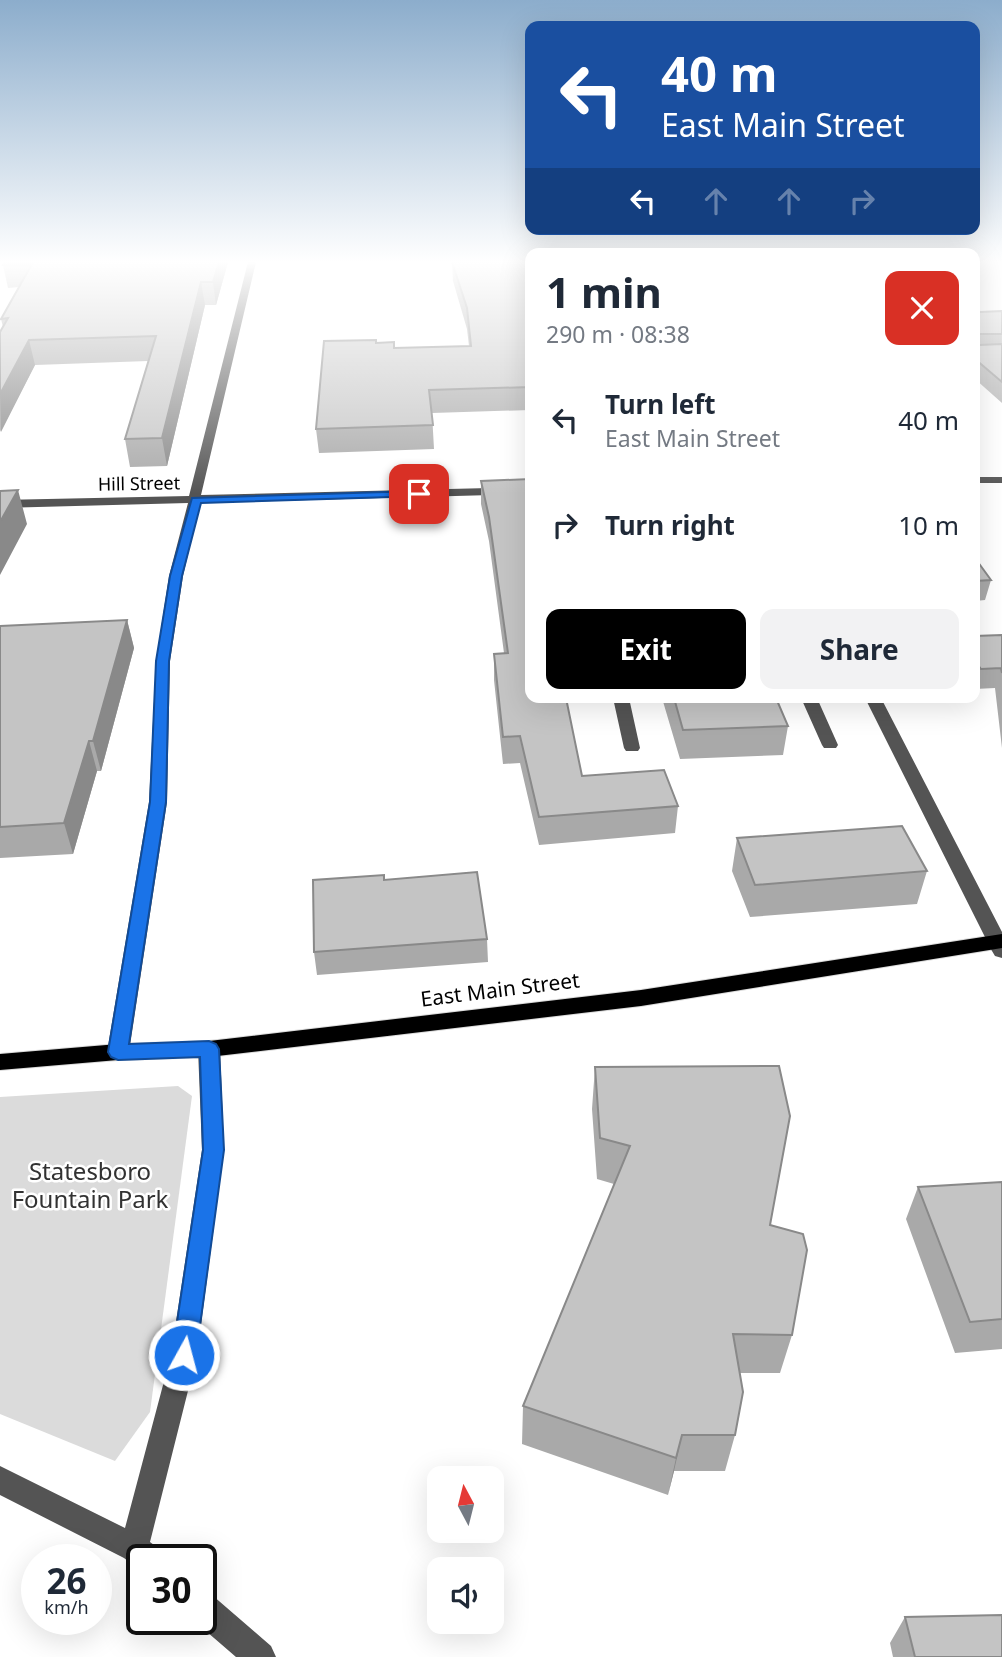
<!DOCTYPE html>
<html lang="en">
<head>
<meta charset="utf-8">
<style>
  :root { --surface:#fff; --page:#f2f2f3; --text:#1f2937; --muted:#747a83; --accent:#000 }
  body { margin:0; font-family:"Noto Sans",sans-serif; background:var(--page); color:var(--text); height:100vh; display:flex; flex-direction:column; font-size:26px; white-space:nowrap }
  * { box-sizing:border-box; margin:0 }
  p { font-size:23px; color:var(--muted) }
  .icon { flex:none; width:38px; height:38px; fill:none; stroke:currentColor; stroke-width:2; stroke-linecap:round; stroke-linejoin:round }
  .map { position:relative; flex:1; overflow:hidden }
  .sheet { position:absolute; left:525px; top:248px; width:455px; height:455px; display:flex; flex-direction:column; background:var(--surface); border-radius:14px; box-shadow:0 7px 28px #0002 }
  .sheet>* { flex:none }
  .top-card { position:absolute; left:525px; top:21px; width:455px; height:214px; border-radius:14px; box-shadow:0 7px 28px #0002; background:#1a4fa0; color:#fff; overflow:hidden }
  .needle { width:46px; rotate:353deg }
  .buttons { position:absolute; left:427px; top:1466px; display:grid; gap:14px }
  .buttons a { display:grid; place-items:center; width:77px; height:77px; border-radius:14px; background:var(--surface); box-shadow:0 7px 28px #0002; font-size:35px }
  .speed { position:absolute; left:21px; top:1544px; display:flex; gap:14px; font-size:35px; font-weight:700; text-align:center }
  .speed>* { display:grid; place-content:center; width:91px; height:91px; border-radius:50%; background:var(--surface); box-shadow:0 7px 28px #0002; line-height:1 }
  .speed small { font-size:18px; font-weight:400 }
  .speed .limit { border:4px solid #111; border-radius:10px; background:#fff; color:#111 }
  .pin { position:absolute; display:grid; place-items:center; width:60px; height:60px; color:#fff; margin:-30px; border-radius:14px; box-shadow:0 4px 10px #0006 }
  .me { position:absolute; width:77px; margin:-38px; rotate:7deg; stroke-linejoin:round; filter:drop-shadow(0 0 5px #0008) }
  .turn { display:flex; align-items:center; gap:24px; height:147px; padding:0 21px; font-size:32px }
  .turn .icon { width:91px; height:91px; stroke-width:2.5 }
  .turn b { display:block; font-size:49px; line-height:60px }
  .lanes { display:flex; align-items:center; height:66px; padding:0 21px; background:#0003; justify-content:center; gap:35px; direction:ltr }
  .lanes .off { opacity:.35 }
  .round { display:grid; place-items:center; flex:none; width:74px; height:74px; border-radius:14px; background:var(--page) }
  .head { display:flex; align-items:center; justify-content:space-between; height:119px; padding:0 21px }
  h1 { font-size:42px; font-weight:700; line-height:52px }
  .cta { display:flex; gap:14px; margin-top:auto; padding:14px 21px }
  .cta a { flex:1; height:80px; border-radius:14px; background:var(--accent); color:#fff; font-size:28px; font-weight:700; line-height:80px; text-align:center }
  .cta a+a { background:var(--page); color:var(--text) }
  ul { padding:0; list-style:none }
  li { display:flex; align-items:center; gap:21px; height:105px; padding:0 21px }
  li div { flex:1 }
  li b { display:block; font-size:26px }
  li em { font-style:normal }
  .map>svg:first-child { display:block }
</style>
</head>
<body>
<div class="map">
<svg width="1002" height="1657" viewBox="0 0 1002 1657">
  <rect width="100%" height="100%" fill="#fff"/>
  <path fill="#dbdbdb" d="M 178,1086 L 192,1096 L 150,1412 L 115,1461 L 0,1414 L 0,1097 Z"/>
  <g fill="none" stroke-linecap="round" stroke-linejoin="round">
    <g stroke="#dbdbdb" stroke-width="2">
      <path id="major" d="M 1002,934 L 1002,948 L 641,1006 L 209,1057 L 118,1060 L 0,1070 L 0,1054 L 118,1044 L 209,1041 L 641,990 Z"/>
    </g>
    <path fill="#545454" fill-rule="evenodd" d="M 248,262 L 256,262 L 201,495 L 530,487 L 530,494 L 200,503 L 183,576 L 170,661 L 167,802 L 129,1052 L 126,1058 L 118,1060 L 110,1058 L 107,1052 L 149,802 L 156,661 L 169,576 L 188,503 L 0,508 L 0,500 L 189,496 Z
      M 975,477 L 1002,477 L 1002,483 L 975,483 Z
      M 613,698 L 629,698 L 640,748 L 638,751 L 626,751 L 624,748 Z
      M 801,698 L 817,698 L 838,745 L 836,748 L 824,748 L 822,745 Z
      M 865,698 L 881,698 L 1002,932 L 1002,958 L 995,956 L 992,951 Z
      M 209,1041 L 217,1043 L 220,1049 L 224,1150 L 197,1355 L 150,1542 L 158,1548 L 162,1559 L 142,1559 L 142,1572 L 124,1558 L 0,1495 L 0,1466 L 125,1528 L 171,1355 L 202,1150 L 198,1049 L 201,1043 Z
      M 201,1591 L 212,1595 L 271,1646 L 276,1657 L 236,1657 L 192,1619 L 201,1619 Z"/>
    <use href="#major" fill="#000" fill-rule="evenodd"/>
  </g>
  <path fill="#a9a9a9" d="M 5,262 L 228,262 L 216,305 L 205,305 L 167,466 L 130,467 L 125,439 L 148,361 L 35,365 L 0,432 L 0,332 L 3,327 L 1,319 L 19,287 L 8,288 L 3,265 Z
    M 452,262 L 530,262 L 530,410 L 432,413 L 434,449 L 319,453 L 316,429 L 376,343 L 394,348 L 469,346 L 467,329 L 453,281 Z
    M 975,309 L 980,312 L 1002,311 L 1002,403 L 975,379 Z
    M 481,481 L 530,698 L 582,776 L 678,806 L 675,833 L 539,845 L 520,763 L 503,764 L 494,680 L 494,654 L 504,653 L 489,541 L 481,504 Z
    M 991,580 L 985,600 L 975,601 L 975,581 Z
    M 127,620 L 134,648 L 101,771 L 97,771 L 73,854 L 0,858 L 0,626 Z
    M 1002,635 L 1002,748 L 995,688 L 975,689 L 975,636 Z
    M 662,698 L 776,698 L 788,726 L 783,755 L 680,759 Z
    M 737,838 L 927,871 L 917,904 L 750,917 L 732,871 Z
    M 384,880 L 487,939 L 488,962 L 317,975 L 314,952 Z
    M 595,1067 L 770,1225 L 792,1335 L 780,1373 L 740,1373 L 735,1435 L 725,1471 L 674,1471 L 668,1495 L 522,1444 L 523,1406 L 614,1184 L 597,1179 L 592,1109 Z
    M 1002,1182 L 1002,1349 L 955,1353 L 906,1219 L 918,1187 Z
    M 905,1617 L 1002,1657 L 893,1657 L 890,1643 Z"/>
  <path fill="#898989" d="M 219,262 L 228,262 L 216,305 L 213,282 Z
    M 201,282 L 205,305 L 167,466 L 162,438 Z
    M 29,340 L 35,365 L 1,432 L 0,394 Z
    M 18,490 L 27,524 L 0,575 L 0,522 Z
    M 127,620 L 134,648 L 101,771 L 93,741 Z
    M 89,741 L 97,771 L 73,854 L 64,823 Z
    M 682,1435 L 674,1471 L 668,1495 L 676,1458 Z"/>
  <path fill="#c4c4c4" stroke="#898989" stroke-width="2" d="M 5,262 L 219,262 L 213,282 L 201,282 L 162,438 L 125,439 L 156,336 L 29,340 L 0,394 L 0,332 L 8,318 L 1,319 L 32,264 L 3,265 Z
    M 452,262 L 530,262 L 530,387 L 429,390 L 433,425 L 316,429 L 324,341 L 376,340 L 376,343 L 394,342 L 394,348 L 471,346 L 467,308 Z
    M 976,308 L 980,312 L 1002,311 L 1002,334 L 979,334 L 976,342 L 979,345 L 1002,344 L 1002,382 L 975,359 L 975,309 Z
    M 530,479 L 530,698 L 566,698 L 582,776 L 664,770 L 678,806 L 539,817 L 520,736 L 503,737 L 494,654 L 508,653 L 489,517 L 481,481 Z
    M 18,490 L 0,522 L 0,491 Z
    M 975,558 L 991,580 L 975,581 Z
    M 127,620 L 93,741 L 89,741 L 64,823 L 0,827 L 0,626 Z
    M 1002,635 L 1002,673 L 1001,668 L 981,669 L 975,661 L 975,636 Z
    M 674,698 L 776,698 L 788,726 L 683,730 Z
    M 902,826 L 927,871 L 755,885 L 737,838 Z
    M 477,872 L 487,939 L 314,952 L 313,880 L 384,875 L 384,880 Z
    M 779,1066 L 790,1116 L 770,1225 L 803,1234 L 807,1250 L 792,1335 L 733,1334 L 743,1392 L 735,1435 L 682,1435 L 676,1458 L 523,1406 L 630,1146 L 600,1138 L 595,1067 Z
    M 1002,1182 L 1002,1319 L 970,1322 L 918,1187 Z
    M 1002,1615 L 1002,1657 L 915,1657 L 905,1617 Z"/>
  <linearGradient id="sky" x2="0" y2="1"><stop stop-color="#8cadcc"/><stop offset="0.53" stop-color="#fff"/><stop offset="1" stop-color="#fff" stop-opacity="0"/></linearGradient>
  <rect width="1002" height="494" fill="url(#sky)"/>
  <path fill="#1a73e8" stroke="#114b97" stroke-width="2" d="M 419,491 L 423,492 L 423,496 L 201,503 L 182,576 L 169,661 L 166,802 L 129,1044 L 209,1041 L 216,1044 L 219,1049 L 224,1150 L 196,1355 L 192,1363 L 184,1367 L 175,1363 L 172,1355 L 203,1150 L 200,1057 L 118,1060 L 111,1057 L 108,1052 L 150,802 L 156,661 L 170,576 L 192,498 Z"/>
  <g text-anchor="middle" stroke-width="5" stroke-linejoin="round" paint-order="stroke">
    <g font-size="18" fill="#000" stroke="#fff">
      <text transform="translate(139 484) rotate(-1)" y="6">Hill Street</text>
    </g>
    <g font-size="21" fill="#000" stroke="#fff">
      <text transform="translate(500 990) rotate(-7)" y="7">East Main Street</text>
    </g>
    <g font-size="24" fill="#323232" stroke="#fff">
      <text x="90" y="1180">Statesboro<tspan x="90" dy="28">Fountain Park</tspan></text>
    </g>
  </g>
</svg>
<div class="buttons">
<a><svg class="needle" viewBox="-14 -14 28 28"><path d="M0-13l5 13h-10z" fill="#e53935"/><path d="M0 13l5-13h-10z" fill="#747a83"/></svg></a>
<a><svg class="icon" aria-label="sound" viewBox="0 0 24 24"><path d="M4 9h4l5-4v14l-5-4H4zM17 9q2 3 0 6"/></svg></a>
</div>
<div class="speed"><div>26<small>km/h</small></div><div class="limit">30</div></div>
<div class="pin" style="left:419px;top:494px;background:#d93025"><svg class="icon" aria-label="arrive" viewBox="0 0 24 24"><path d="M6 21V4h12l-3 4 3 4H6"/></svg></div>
<svg class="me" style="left:184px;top:1355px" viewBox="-20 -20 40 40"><circle r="17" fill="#1a73e8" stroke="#fff" stroke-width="3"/><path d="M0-11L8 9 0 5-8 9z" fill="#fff"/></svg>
<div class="top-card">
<div class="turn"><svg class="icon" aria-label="left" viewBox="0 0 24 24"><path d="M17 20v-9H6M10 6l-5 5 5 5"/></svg><div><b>40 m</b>East Main Street</div></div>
<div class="lanes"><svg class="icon" aria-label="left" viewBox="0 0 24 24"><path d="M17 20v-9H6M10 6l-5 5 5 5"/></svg><svg class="icon off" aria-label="ahead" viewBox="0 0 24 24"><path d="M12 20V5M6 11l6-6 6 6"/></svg><svg class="icon off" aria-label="ahead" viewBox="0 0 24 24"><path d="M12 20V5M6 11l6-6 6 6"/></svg><svg class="icon off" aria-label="right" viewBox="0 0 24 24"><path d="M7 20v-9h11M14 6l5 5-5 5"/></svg></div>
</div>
<section class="sheet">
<div class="head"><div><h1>1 min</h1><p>290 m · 08:38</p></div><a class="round" style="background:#d93025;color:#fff"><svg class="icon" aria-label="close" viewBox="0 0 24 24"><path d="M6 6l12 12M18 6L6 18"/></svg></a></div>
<ul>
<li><svg class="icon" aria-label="left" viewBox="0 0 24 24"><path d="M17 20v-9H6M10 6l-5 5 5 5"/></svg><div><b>Turn left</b><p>East Main Street</p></div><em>40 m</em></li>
<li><svg class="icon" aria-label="right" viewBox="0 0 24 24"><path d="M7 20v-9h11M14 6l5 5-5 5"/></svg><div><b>Turn right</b></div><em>10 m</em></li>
</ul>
<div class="cta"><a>Exit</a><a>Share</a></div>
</section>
</div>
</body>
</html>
